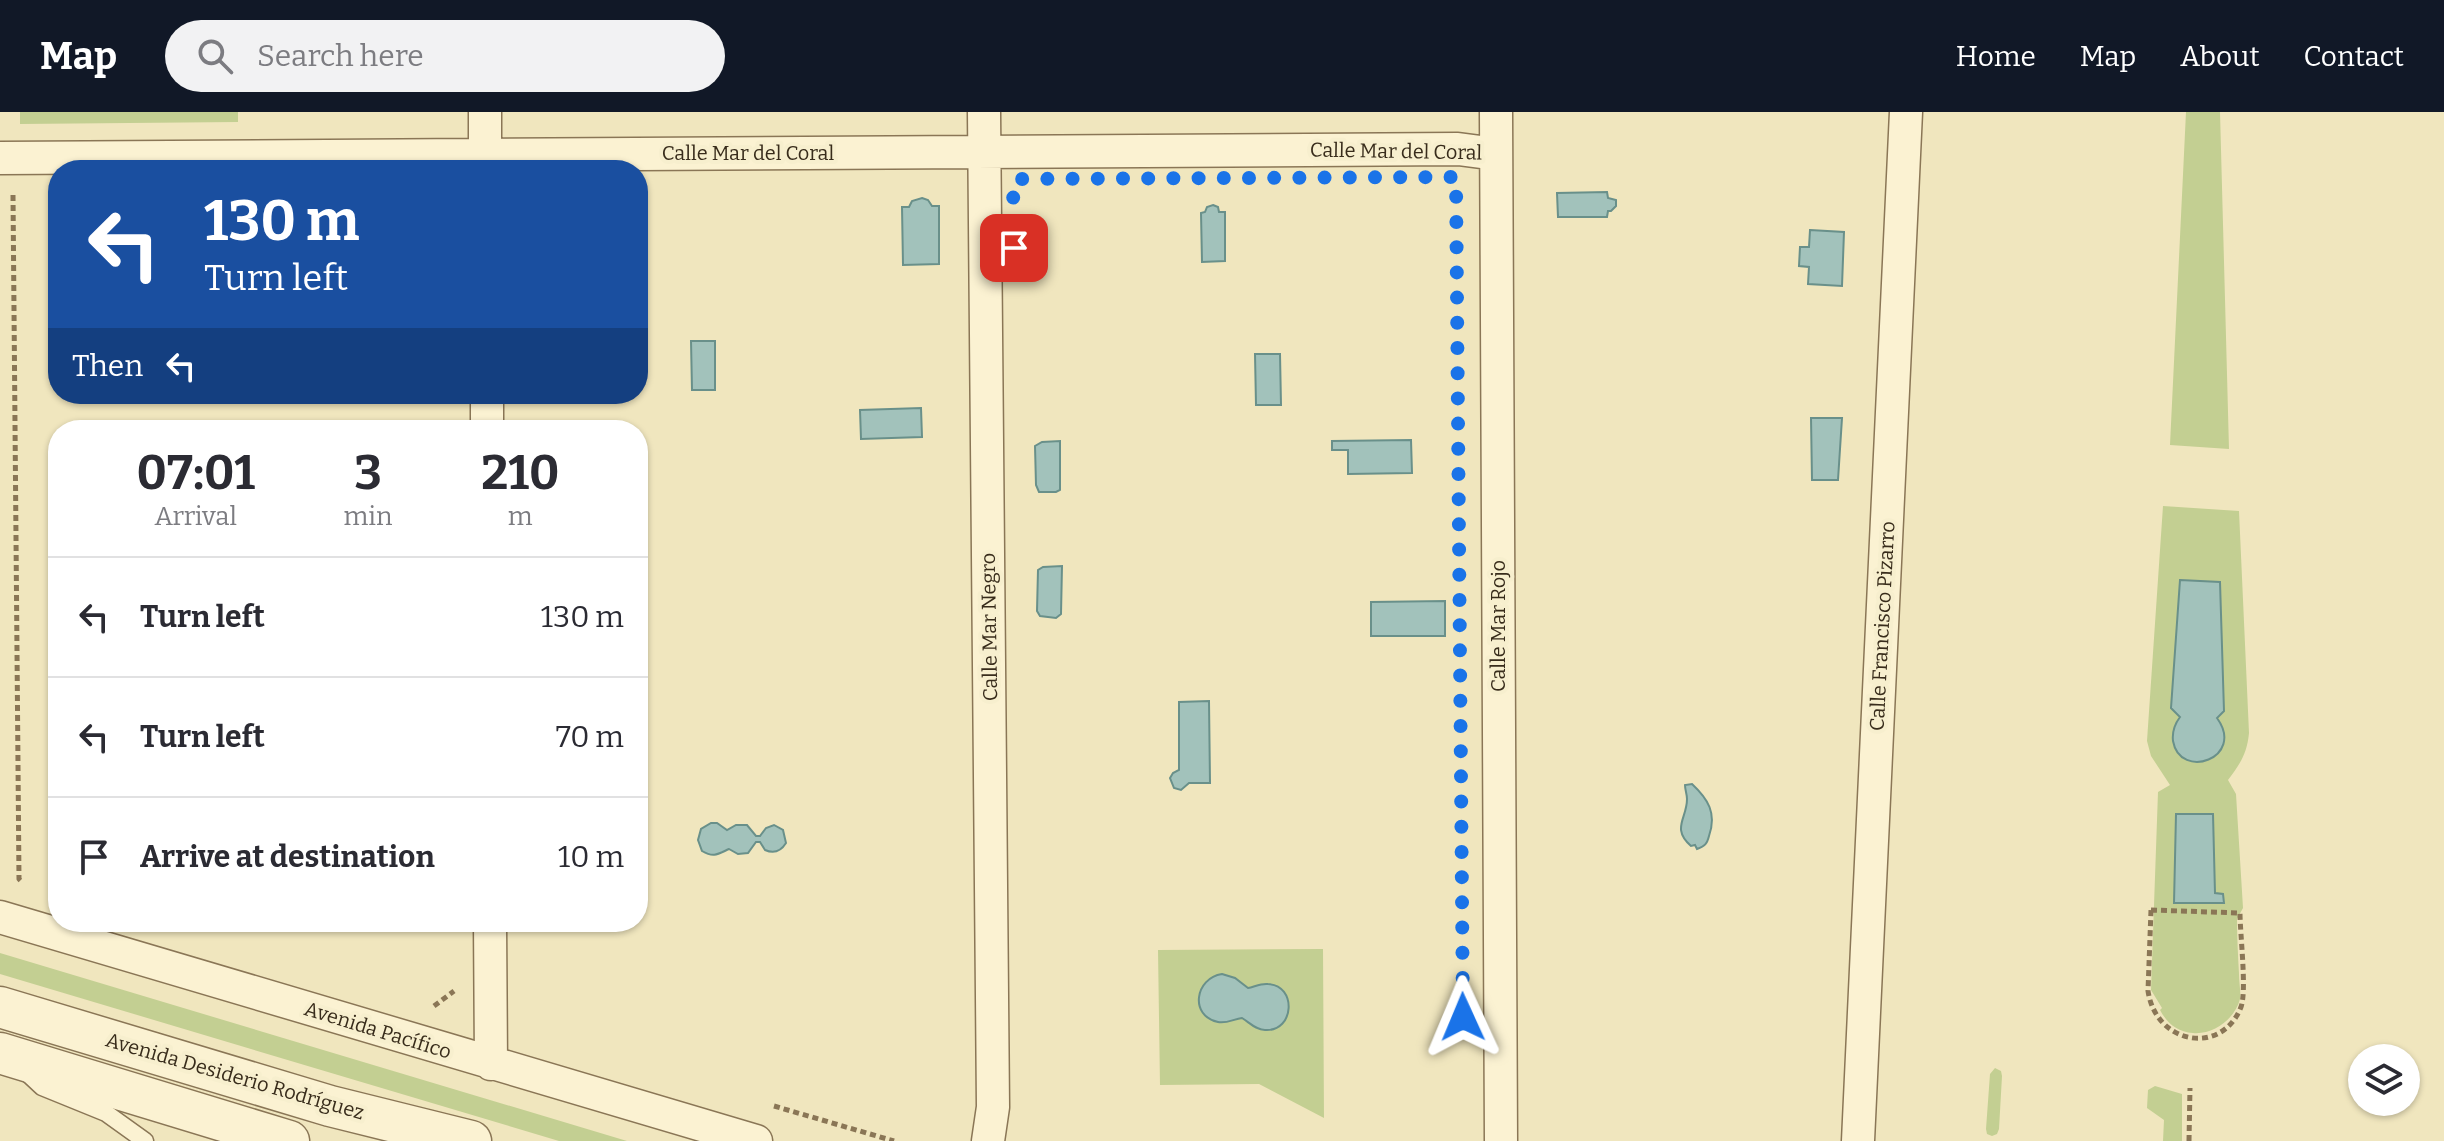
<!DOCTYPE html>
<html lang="en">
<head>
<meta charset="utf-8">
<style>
  :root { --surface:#fff; --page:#f2f2f3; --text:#2b2b33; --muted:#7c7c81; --line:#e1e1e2; --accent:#111827 }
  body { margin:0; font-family:Bitter,serif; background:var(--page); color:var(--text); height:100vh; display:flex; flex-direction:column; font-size:30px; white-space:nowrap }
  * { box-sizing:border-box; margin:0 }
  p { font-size:26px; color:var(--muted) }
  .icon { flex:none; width:44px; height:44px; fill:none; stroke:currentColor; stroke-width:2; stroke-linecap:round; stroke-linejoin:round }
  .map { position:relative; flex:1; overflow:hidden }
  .panel { position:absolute; left:48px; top:308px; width:600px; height:512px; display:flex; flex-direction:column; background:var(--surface); border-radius:32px; box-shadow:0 2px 6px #0004 }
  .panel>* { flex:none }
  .guide { position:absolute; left:48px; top:48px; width:600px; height:244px; border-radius:32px; box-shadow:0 2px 6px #0004; background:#1a4fa0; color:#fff; overflow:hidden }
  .fabs { position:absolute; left:2348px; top:932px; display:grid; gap:16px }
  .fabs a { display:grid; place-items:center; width:72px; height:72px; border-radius:50%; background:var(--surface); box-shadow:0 2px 6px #0004; font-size:40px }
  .pin { position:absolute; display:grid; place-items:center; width:68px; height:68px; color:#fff; margin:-34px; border-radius:16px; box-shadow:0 4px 12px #0006 }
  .me { position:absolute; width:88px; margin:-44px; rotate:359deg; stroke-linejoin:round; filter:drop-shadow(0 0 6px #0008) }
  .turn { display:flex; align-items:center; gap:28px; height:168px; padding:0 24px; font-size:36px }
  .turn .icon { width:104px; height:104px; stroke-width:2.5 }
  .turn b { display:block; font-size:56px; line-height:68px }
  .then { display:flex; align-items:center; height:76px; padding:0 24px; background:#0003; gap:16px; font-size:30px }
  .eta { display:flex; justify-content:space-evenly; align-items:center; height:136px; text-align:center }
  .eta b { font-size:48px; font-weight:700; line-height:56px }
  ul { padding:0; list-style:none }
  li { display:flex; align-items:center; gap:24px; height:120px; padding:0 24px; border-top:2px solid var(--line) }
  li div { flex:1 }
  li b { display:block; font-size:30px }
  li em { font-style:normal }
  header { display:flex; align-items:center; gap:48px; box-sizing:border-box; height:112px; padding:0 40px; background:var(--accent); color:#fff }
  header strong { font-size:38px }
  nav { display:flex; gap:44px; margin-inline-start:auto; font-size:28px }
  .search { width:560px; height:72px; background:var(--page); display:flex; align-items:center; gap:20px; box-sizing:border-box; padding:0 28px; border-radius:44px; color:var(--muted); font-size:30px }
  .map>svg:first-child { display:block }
</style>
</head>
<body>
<header>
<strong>Map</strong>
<div class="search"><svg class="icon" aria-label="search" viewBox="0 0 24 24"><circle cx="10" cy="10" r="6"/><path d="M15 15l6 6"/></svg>Search here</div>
<nav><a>Home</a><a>Map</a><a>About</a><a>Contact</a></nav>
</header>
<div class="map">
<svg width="2444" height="1029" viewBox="0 0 2444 1029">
  <rect width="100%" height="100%" fill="#f0e6be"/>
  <path fill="#c3cf92" d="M 20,0 L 238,0 L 238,10 L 20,12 Z
    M 2186,0 L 2220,0 L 2229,337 L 2170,333 Z
    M 2163,394 L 2239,399 L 2249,621 C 2247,642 2240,652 2228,668 L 2236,682 L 2243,796 L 2237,807 C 2237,825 2238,844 2239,862 C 2239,870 2241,880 2240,887 C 2235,907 2213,923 2193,921 C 2177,920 2167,911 2160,898 L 2162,896 L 2151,878 L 2158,680 L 2170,673 L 2151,644 L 2147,629 Z
    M 1323,837 L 1324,1006 L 1259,972 L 1160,973 L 1158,838 Z
    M 0,841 L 627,1029 L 559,1029 L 0,862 Z
    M 1995,956 L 2001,959 L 2002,964 L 1999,1017 L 1997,1022 L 1992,1024 L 1987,1022 L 1986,1017 L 1990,962 Z
    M 2155,974 L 2182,982 L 2182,1029 L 2163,1029 L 2164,1008 L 2147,996 L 2148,978 Z"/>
  <path fill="#a2c2bb" stroke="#69908a" stroke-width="2" d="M 1607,80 L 1608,86 L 1616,88 L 1616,94 L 1611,99 L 1608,99 L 1607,105 L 1558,105 L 1557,81 Z
    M 922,86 L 928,88 L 932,94 L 939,94 L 939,152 L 903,153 L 902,95 L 909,95 L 912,89 Z
    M 1213,93 L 1218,95 L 1219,100 L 1225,100 L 1225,149 L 1202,150 L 1201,101 L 1205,100 L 1207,95 Z
    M 1810,118 L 1844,120 L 1842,174 L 1808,172 L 1809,155 L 1799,154 L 1800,135 L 1809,135 Z
    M 691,229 L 715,229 L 715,278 L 692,278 Z
    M 1280,242 L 1281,293 L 1256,293 L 1255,242 Z
    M 921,296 L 922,325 L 861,327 L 860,298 Z
    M 1811,306 L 1842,306 L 1838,368 L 1812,368 Z
    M 1411,328 L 1412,361 L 1348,362 L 1348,338 L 1332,338 L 1332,329 Z
    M 1060,329 L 1060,378 L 1056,380 L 1039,380 L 1036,373 L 1035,334 L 1042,330 Z
    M 1062,454 L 1061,502 L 1056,506 L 1040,504 L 1037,499 L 1038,458 L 1043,455 Z
    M 2180,468 L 2220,470 L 2224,599 L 2217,606 C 2246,646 2180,669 2173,629 C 2172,620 2174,613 2180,605 L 2171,596 Z
    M 1445,489 L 1445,524 L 1371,524 L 1371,490 Z
    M 1209,589 L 1210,671 L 1189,671 L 1181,678 L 1174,676 L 1170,666 L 1173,661 L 1179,658 L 1179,590 Z
    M 1692,672 C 1708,687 1717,701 1709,724 C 1707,732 1705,734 1697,737 L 1695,733 L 1691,734 C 1671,716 1687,707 1687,687 C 1687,682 1685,678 1685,673 Z
    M 2176,702 L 2213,702 L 2215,781 L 2223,782 L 2224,791 L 2174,791 Z
    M 711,711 L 717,711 L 727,718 L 736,713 L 747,713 L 756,724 L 760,724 L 766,716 L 774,713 L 783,718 L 786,731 C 781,739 774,742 765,738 L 760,730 L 756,730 L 748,741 L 738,742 L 729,737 C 718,742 714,746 702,739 L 698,728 L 701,717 Z
    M 1222,862 L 1235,866 L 1248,876 C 1254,875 1261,871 1268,872 C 1297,873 1295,920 1265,918 C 1256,918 1250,911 1242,906 C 1234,907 1226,912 1218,910 C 1189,904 1195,866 1222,862 Z"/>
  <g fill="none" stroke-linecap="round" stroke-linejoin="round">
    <g stroke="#8a7656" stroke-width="19">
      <path id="service" d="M 27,961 L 42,975 L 106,1001 L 145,1029"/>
    </g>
    <g stroke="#8a7656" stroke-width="35">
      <path id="minor" d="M 485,0 L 485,58
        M 984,0 L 993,995 L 988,1029
        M 1496,0 L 1501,1029
        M 0,46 L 1458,37 L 1496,42
        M 487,282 L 487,318
        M 0,805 L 756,1029
        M 490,810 L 491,952
        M 1858,1029 L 1906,0"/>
    </g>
    <g stroke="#8a7656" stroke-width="43">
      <path id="tertiary" d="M 0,895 L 330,994 L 471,1029
        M 0,941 L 289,1029"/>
    </g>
    <path stroke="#8a7656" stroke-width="5" stroke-dasharray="6 4" stroke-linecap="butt" d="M 13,83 L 19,767 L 23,771
      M 2151,798 L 2240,801 C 2240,822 2247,879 2241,895 C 2222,944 2156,933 2148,879 Z
      M 434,894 L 454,879
      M 774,994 L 894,1029
      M 2189,1029 L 2190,976"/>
    <use href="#service" stroke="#fbf2d2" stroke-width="16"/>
    <use href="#minor" stroke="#fbf2d2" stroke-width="32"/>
    <use href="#tertiary" stroke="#fbf2d2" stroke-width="40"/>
  </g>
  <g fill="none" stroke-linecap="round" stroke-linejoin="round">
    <path stroke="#1a73e8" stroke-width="14" stroke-dasharray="0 25.2" d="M 1014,136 L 1013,72 L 1017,67 L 1456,65 L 1463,905"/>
  </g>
  <g text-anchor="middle" stroke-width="8" stroke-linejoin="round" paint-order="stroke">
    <g font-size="20" fill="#382c1b" stroke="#f7efce">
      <text transform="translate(1396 39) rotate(1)" y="7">Calle Mar del Coral</text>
      <text x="748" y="48">Calle Mar del Coral</text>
      <text transform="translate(1498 514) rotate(-90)" y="7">Calle Mar Rojo</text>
      <text transform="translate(1882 514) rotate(-87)" y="7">Calle Francisco Pizarro</text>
      <text transform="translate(989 515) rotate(-91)" y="7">Calle Mar Negro</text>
      <text transform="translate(378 918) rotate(17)" y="7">Avenida Pacífico</text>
      <text transform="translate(235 964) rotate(16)" y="7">Avenida Desiderio Rodríguez</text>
    </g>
  </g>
</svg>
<div class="fabs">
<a><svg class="icon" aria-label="layers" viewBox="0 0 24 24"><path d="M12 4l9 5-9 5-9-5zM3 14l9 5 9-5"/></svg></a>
</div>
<div class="pin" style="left:1014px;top:136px;background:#d93025"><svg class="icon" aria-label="arrive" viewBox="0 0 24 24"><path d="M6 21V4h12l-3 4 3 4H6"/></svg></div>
<svg class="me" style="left:1463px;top:905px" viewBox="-20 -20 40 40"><path d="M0-17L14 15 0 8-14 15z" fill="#1a73e8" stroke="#fff" stroke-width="4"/></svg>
<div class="guide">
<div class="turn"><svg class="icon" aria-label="left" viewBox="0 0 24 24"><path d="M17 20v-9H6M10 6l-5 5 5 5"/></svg><div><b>130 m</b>Turn left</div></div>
<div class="then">Then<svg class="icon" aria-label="left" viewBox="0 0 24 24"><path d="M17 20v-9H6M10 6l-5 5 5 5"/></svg></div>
</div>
<section class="panel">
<div class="eta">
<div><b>07:01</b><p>Arrival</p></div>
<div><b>3</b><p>min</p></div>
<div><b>210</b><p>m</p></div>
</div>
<ul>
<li><svg class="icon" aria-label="left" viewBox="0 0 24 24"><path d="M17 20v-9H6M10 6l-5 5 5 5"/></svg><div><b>Turn left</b></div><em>130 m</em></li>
<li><svg class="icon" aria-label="left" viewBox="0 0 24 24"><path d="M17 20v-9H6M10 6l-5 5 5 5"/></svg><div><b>Turn left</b></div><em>70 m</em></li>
<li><svg class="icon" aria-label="arrive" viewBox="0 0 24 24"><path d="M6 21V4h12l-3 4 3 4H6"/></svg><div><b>Arrive at destination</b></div><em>10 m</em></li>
</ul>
</section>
</div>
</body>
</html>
